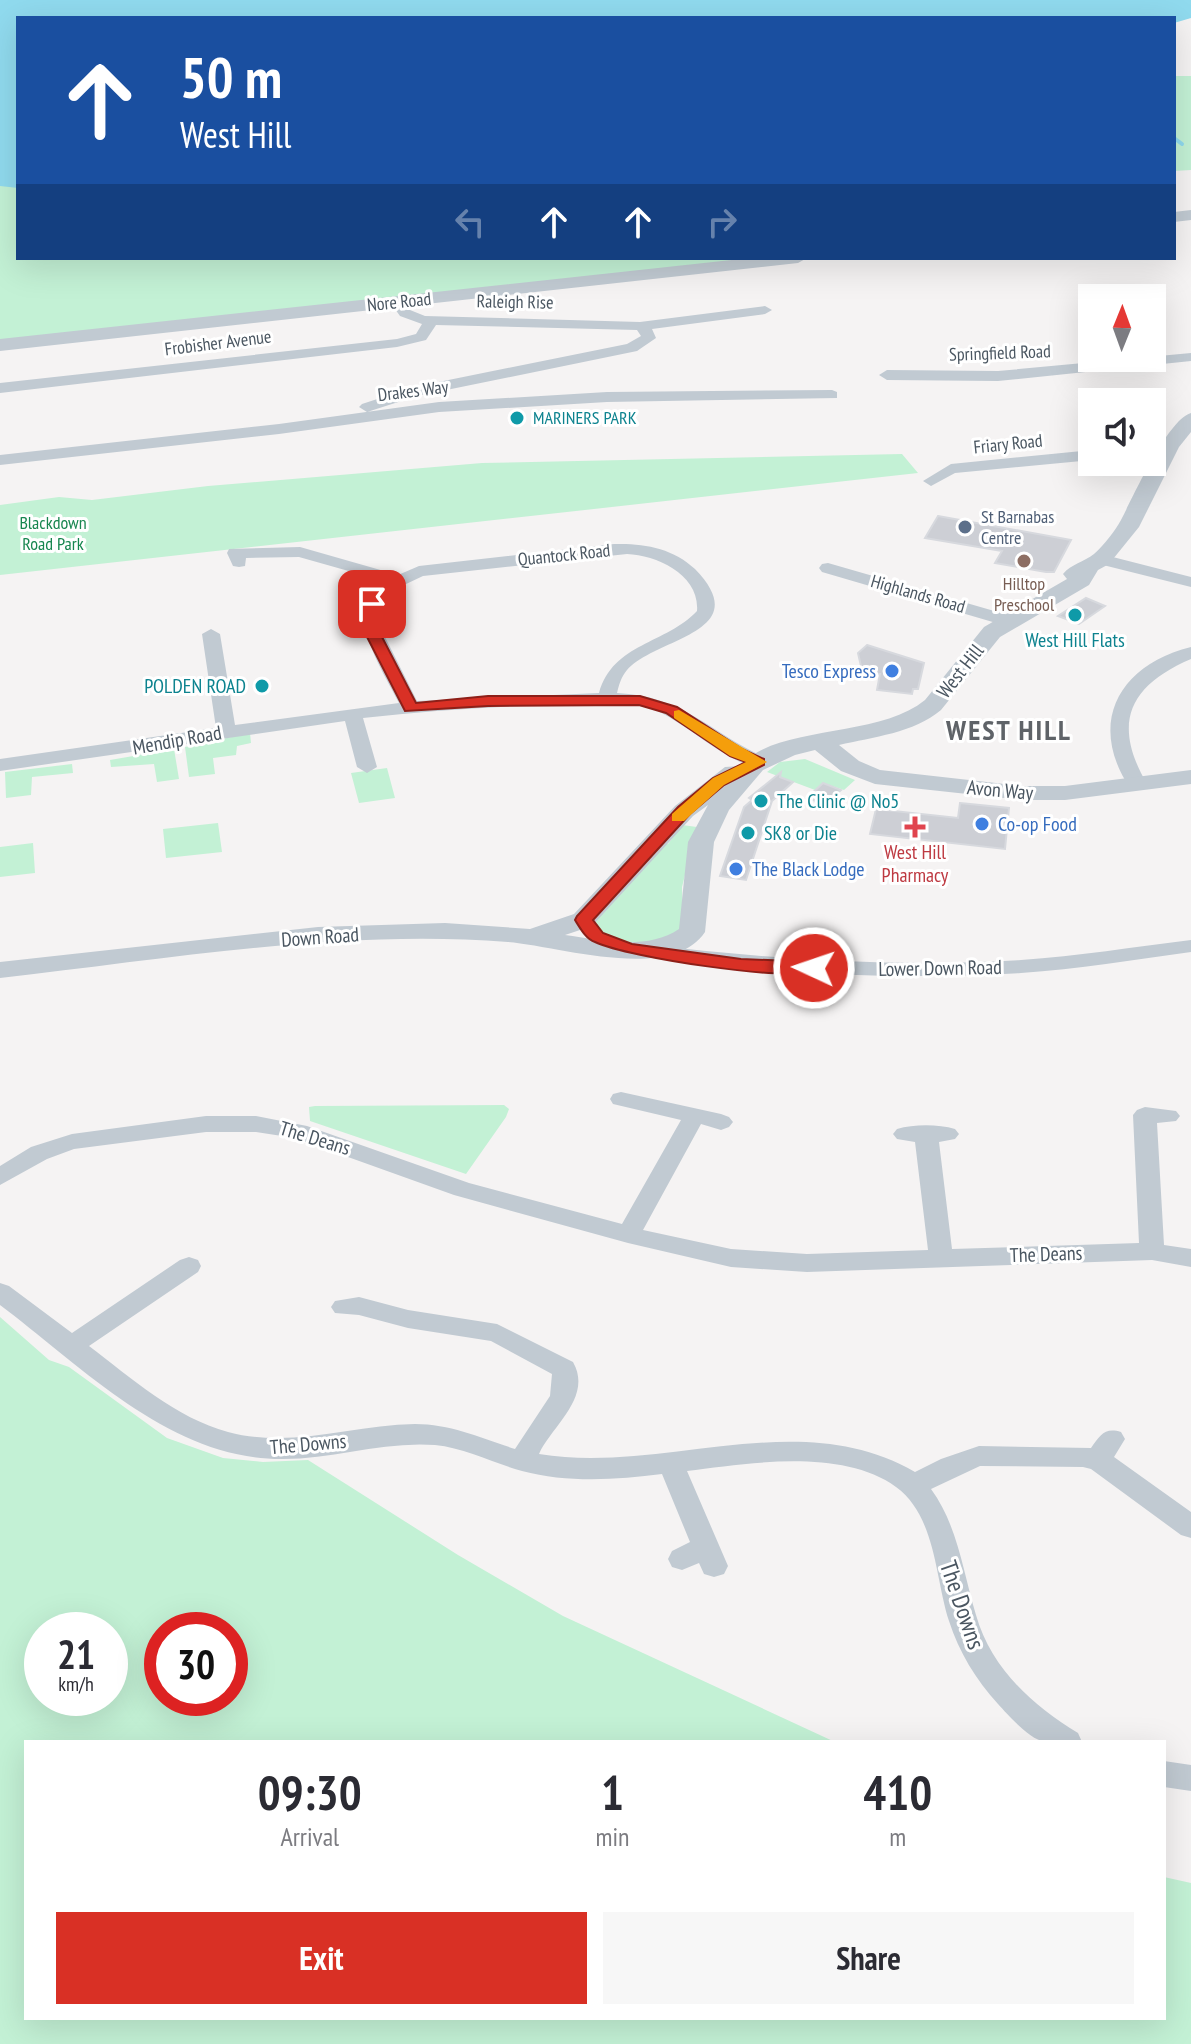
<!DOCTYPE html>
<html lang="en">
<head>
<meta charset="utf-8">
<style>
  :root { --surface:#fff; --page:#f7f7f7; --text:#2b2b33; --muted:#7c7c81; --accent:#d93025 }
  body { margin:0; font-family:"PT Sans Narrow",sans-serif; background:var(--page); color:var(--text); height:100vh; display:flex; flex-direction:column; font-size:30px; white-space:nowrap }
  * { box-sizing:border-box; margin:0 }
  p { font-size:26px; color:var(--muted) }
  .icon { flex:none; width:44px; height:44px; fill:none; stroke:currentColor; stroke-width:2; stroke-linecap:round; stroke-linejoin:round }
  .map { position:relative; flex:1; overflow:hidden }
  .panel { position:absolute; left:24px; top:1740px; width:1142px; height:280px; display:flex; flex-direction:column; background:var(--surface); border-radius:0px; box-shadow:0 8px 32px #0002 }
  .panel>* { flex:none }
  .guide { position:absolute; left:16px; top:16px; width:1160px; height:244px; border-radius:0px; box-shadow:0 8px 32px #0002; background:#1a4fa0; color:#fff; overflow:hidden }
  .needle { width:52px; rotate:1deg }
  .fabs { position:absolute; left:1078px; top:284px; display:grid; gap:16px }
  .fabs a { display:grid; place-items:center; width:88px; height:88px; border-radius:0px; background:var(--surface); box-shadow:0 8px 32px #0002; font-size:40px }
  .speed { position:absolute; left:24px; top:1612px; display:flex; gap:16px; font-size:40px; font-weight:700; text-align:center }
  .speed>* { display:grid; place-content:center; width:104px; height:104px; border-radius:50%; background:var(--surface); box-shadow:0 8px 32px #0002; line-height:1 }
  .speed small { font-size:20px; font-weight:400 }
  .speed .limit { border:12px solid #d22; background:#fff; color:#111 }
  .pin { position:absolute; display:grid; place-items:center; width:68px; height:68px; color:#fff; margin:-34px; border-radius:16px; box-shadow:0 4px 12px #0006 }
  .me { position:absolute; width:88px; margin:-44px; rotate:273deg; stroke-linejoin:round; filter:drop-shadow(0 0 6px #0008) }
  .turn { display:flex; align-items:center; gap:28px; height:168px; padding:0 32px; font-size:36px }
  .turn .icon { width:104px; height:104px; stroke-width:2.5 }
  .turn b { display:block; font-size:56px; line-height:68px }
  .lanes { display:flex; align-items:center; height:76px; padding:0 32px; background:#0003; justify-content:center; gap:40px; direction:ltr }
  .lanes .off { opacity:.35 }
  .eta { display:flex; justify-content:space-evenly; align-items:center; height:136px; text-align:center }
  .eta b { font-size:48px; font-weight:700; line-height:56px }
  .cta { display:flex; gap:16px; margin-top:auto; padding:16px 32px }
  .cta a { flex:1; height:92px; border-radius:0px; background:var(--accent); color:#fff; font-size:32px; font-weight:700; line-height:92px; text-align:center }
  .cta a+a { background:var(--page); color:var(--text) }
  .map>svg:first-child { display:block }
</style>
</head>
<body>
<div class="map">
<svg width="1191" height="2044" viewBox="0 0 1191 2044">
  <rect width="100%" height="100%" fill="#f5f3f3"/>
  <path fill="#c3f1d5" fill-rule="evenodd" d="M 18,29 L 18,258 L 759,258 L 0,341 L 0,32 Z
    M 1174,76 L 1191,76 L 1191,170 L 1174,171 Z
    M 902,454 L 918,473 L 0,575 L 0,505 L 59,497 L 92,500 L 208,486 L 482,463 Z
    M 250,733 L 251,743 L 237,746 L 236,755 L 213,758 L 215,774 L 189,777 L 185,747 Z
    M 174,749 L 179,779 L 157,782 L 154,764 L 111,767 L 110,760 Z
    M 805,759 L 855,780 L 844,790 L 823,783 L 815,790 L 767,772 L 780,762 Z
    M 72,764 L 73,773 L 32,777 L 31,795 L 6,798 L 5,772 Z
    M 387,768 L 395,798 L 359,803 L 351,773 Z
    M 218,823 L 222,852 L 166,858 L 163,829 Z
    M 682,825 L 697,827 L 682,887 L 683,927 L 667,941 L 622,943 L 605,937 L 595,922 L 661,843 L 668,844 Z
    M 33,843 L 35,873 L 0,877 L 0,847 Z
    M 504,1105 L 509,1109 L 506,1117 L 466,1174 L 310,1121 L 309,1107 L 315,1106 Z
    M 0,1317 L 49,1360 L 69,1367 L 167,1438 L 223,1458 L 263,1462 L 308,1460 L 458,1555 L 563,1616 L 835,1742 L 26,1742 L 26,2018 L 1164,2018 L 1164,1877 L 1191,1883 L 1191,2044 L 0,2044 ZM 42,1630 L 110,1630 L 110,1698 L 42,1698 ZM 162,1630 L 230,1630 L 230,1698 L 162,1698 Z"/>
  <path fill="#90daee" d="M 0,0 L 1191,0 L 1191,18 L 1174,23 L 1174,18 L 18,18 L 18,188 L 0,186 Z"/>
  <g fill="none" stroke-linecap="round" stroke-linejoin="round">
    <path stroke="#90daee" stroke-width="4" d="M 1174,138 L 1182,144"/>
  </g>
  <path fill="#cdcfd5" stroke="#d7d9de" stroke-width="2" d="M 938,516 L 1071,540 L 1054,572 L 1046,572 L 995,563 L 1002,551 L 925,538 Z
    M 1086,598 L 1105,606 L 1079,624 L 1058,616 Z
    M 867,645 L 924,663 L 918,689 L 913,689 L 912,694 L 877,690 L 880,674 L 863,675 L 858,653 Z
    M 781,772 L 780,777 L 793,782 L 772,801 L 746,880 L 720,876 L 744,807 L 752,800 L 749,798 Z
    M 823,783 L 841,790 L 825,804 L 807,798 Z
    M 960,803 L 1009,808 L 1005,849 L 870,834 L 876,809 L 958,818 Z"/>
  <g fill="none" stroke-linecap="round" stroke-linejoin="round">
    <path fill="#c1cad2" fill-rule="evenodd" d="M 397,298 L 402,299 L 410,310 L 425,316 L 640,322 L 765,306 L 772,310 L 765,314 L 652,329 L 656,338 L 637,351 L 417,396 L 367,412 L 359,407 L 362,404 L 414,387 L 627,344 L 641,336 L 637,330 L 436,325 L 426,340 L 397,347 L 0,393 L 0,383 L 397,339 L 416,334 L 422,324 L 400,316 L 390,302 Z
      M 1191,353 L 1191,361 L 998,381 L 887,380 L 879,375 L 887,370 L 998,371 Z
      M 832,390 L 837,392 L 837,398 L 607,402 L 439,412 L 279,434 L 0,465 L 0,455 L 279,424 L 439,402 L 607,392 Z
      M 1092,450 L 1092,460 L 955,473 L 931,486 L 923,481 L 951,464 Z
      M 614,544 C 643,543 673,548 695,569 C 757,633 656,637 627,670 C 621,677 619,685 617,693 C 684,696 710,733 766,758 L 769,762 L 766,766 C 735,774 681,715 646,707 C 614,700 580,704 548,705 C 486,707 425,711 363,718 L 377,767 L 367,773 L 357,767 L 345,721 L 0,771 L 0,759 L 216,728 L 202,634 L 211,629 L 220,634 L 235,725 L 399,703 C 384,672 337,604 384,581 L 299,557 L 246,558 L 245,566 L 239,567 L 233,566 L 227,553 L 229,549 L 300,547 L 398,575 L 419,566 ZM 627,554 C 657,555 700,575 697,611 C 666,644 613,643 599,693 L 417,701 L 382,631 L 381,607 L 387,593 L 423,576 Z
      M 1101,554 L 1191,577 L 1191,587 L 1095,563 L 1092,559 Z
      M 828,563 L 1015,617 L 1018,621 L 1015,625 L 1003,625 L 822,572 L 819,568 L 822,564 Z
      M 1191,647 L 1191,659 C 1128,686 1112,724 1147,784 L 1144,788 L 1130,788 C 1087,724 1118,665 1191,647 Z
      M 1191,940 L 1191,952 C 1134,960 1078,969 1021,973 C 895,981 769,973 643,956 L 632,950 L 643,944 C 769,959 895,968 1021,960 C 1078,956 1134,947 1191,940 Z
      M 621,1092 L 721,1114 L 729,1117 L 733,1122 L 729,1127 L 721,1130 L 701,1124 L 643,1230 L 731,1249 L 807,1254 L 928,1250 L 915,1142 L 897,1139 L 893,1134 L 897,1129 C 914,1124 938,1124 955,1129 L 959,1134 L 955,1139 L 939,1142 L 952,1249 L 1139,1243 L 1133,1115 L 1137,1110 L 1145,1107 L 1176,1111 L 1180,1116 L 1176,1121 L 1157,1123 L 1164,1245 L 1191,1249 L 1191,1267 L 1152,1260 L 807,1272 L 731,1267 L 628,1243 L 454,1195 L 295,1138 L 256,1132 L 206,1132 L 74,1149 L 47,1159 L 0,1185 L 0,1166 L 31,1147 L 72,1134 L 206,1116 L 256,1116 L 307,1126 L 469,1183 L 622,1224 L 681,1120 L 613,1104 L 610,1099 L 613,1094 Z
      M 189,1257 L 198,1260 L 201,1266 L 198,1272 L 89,1346 C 131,1378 176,1418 228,1432 C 291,1449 352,1425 415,1424 C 451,1424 481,1438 515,1449 L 550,1396 L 552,1374 L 491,1341 L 408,1328 L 359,1315 L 335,1313 L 331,1307 L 335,1301 L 359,1297 L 408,1310 L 497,1324 L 573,1362 C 593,1397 552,1426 539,1454 C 663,1475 798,1404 915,1472 L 941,1459 L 979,1446 L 1091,1448 C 1100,1435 1105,1427 1121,1432 L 1125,1439 L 1114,1457 L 1191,1512 L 1191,1538 L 1181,1535 L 1091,1469 L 1083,1467 L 980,1466 L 931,1489 C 958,1526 963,1572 976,1615 C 991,1668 1032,1705 1078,1733 L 1082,1742 C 1070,1742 1057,1744 1045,1742 C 1029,1739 1009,1716 998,1704 C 976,1680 959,1652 949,1621 C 935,1578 936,1516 896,1487 C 842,1448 749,1463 687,1471 L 728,1566 L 724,1574 L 714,1577 L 704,1574 L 699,1563 L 682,1570 L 672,1567 L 668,1559 L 672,1551 L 690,1542 L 662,1474 C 616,1480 567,1483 522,1471 C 493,1463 465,1448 435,1445 C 384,1441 334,1459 283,1459 C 171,1460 84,1368 0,1305 L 0,1283 L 9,1286 L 72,1333 L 180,1260 Z
      M 1164,1761 L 1191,1765 L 1191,1791 L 1164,1787 Z"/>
    <path fill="#c1cad2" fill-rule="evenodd" d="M 1191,210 L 1191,220 L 1174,222 L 1174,212 Z
      M 750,258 L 807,258 L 798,263 L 0,351 L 0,339 Z
      M 1191,413 L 1191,432 L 1179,447 L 1139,527 L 1109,564 L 1098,570 L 1089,585 L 1000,637 L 941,710 C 914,733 873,737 839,745 L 859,761 L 880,770 L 1023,786 L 1065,786 L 1191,770 L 1191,784 L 1065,800 L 1023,800 L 875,784 L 841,771 L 815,750 L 795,755 L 763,770 L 729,810 L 714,842 L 705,932 C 671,983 558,946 508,942 C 339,929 168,959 0,978 L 0,962 L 318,927 L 445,923 L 530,929 L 574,914 L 675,806 L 725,767 L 740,766 C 776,724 878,739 925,700 L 984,627 L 1067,579 L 1063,574 C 1071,564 1084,562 1094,554 C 1104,545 1115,531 1121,520 C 1133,497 1168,419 1191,413 ZM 708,805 L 688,842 L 679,929 C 647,951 601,940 565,935 L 592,926 L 693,816 Z"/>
  </g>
  <path fill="#d93025" stroke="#8d1f18" stroke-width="2" d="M 372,600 L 379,604 L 382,637 L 416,703 L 488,696 L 640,696 L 677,707 L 742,749 L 764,759 L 764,765 L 724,785 L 690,814 L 593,920 L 603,933 L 632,944 L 741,959 L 814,962 L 820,964 L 823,968 L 820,972 C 785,981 630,958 595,942 C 586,939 580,928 575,920 L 577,916 L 678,807 L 713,778 L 746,762 L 730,756 L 666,713 L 639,705 L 488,706 L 405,711 L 367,637 L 365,604 Z"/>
  <path fill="#f59e0b" d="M 679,710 L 767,762 L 724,785 L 684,821 L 672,821 L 672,814 L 713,778 L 746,762 L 730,756 L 674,718 L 674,711 Z"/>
  <g fill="#0f9aa8" stroke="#fff" stroke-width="3">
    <circle cx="517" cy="418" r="8"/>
    <circle cx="1075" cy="615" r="8"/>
    <circle cx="262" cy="686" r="8"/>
    <circle cx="761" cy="801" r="8"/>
    <circle cx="748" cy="833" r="8"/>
  </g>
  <circle fill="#5c6f8a" stroke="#fff" stroke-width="3" cx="965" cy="527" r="8"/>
  <circle fill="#8d6e63" stroke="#fff" stroke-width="3" cx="1024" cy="561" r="8"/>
  <g fill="#3f7fe0" stroke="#fff" stroke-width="3">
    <circle cx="892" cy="671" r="8"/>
    <circle cx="982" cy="824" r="8"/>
    <circle cx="736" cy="869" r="8"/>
  </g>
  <path fill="#e0444e" stroke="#fff" stroke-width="3" d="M911 815h8v8h8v8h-8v8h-8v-8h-8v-8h8z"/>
  <g text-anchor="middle" stroke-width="6" stroke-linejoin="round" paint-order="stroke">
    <g font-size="18" fill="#4a5661" stroke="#fff">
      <text transform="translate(399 302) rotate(-6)" y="6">Nore Road</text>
      <text transform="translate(515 302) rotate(1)" y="6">Raleigh Rise</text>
      <text transform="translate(218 343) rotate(-7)" y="6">Frobisher Avenue</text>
      <text transform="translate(1000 353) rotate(-2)" y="6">Springfield Road</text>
      <text transform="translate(413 391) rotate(-7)" y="6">Drakes Way</text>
      <text transform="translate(1008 444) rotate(-6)" y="6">Friary Road</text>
      <text transform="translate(564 555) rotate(-6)" y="6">Quantock Road</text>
      <text transform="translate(918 594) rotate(16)" y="6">Highlands Road</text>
    </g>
    <g font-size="18" fill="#0d838f" stroke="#fff" text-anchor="start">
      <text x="533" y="424">MARINERS PARK</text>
    </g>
    <g font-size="18" fill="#4e5e75" stroke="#fff" text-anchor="start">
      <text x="981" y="523">St Barnabas<tspan x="981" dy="21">Centre</tspan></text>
    </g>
    <g font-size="18" fill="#17864f" stroke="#fff">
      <text x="53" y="529">Blackdown<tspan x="53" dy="21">Road Park</tspan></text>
    </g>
    <g font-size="18" fill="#785e54" stroke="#fff">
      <text x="1024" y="590">Hilltop<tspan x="1024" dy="21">Preschool</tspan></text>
    </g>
    <g font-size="20" fill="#0d838f" stroke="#fff" text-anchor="start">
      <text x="1075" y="647" text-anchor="middle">West Hill Flats</text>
      <text x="246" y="693" text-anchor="end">POLDEN ROAD</text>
      <text x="777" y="808">The Clinic @ No5</text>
      <text x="764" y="840">SK8 or Die</text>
    </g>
    <g font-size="20" fill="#366cbe" stroke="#fff" text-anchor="start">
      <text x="876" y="678" text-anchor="end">Tesco Express</text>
      <text x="998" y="831">Co-op Food</text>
      <text x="752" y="876">The Black Lodge</text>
    </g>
    <g font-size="20" fill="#4a5661" stroke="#fff">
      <text transform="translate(960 671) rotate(-52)" y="7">West Hill</text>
      <text transform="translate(177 740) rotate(-10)" y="7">Mendip Road</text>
      <text transform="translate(1000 790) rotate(5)" y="7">Avon Way</text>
      <text transform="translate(320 937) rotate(-4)" y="7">Down Road</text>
      <text transform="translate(940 968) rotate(-1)" y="7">Lower Down Road</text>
      <text transform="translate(315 1138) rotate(17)" y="7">The Deans</text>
      <text transform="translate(1046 1254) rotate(-2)" y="7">The Deans</text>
      <text transform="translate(308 1444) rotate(-5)" y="7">The Downs</text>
    </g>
    <g font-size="20" fill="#be3a42" stroke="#fff">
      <text x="915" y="859">West Hill<tspan x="915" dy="23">Pharmacy</tspan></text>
    </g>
    <g font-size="24" fill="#4a5661" stroke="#fff">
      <text transform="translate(962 1605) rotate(71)" y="8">The Downs</text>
    </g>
    <g font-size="28" font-weight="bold" letter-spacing="2" fill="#5f6368" stroke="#fff">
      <text x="1009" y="740">WEST HILL</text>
    </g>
  </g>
</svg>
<div class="fabs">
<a><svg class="needle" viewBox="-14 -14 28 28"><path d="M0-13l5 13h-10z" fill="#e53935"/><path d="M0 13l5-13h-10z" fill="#7c7c81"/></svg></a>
<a><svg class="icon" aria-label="sound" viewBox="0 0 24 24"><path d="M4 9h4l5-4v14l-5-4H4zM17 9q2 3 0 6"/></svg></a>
</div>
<div class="speed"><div>21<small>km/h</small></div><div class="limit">30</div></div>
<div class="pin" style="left:372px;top:604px;background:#d93025"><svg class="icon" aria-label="arrive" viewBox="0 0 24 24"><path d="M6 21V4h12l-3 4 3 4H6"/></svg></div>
<svg class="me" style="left:814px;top:968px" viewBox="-20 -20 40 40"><circle r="17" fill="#d93025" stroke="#fff" stroke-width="3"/><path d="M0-11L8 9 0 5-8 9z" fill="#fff"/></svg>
<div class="guide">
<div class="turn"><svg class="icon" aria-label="ahead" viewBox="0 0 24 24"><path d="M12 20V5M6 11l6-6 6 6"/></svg><div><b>50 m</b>West Hill</div></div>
<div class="lanes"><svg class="icon off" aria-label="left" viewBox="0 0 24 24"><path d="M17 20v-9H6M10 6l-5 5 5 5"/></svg><svg class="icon" aria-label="ahead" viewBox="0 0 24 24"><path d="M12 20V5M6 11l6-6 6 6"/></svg><svg class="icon" aria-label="ahead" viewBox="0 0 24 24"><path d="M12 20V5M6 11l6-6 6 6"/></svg><svg class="icon off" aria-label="right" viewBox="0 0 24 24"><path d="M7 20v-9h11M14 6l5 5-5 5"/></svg></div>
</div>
<section class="panel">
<div class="eta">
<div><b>09:30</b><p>Arrival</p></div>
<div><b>1</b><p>min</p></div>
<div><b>410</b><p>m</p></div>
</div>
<div class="cta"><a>Exit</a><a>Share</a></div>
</section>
</div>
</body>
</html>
